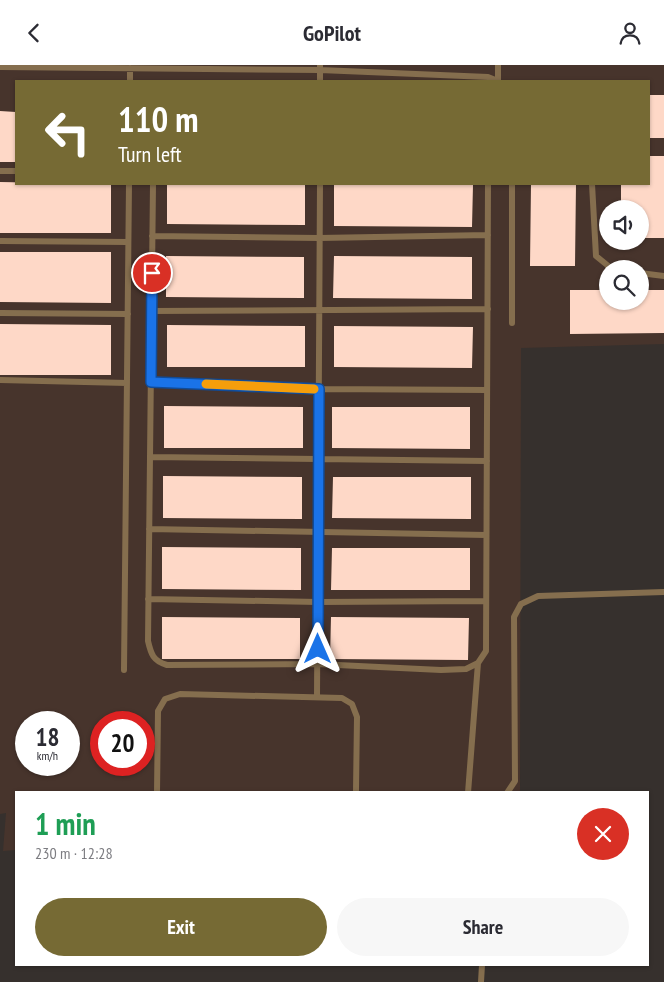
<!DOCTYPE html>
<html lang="en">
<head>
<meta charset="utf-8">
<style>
  :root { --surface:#fff; --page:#f7f7f7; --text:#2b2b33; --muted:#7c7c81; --accent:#766a34 }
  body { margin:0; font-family:"PT Sans Narrow",sans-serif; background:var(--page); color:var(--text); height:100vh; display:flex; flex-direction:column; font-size:19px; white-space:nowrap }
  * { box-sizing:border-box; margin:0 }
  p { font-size:16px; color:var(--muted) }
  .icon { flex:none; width:28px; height:28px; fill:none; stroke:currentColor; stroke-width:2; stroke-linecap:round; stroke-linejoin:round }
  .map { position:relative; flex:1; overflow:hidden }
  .side { position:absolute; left:15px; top:726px; width:634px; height:175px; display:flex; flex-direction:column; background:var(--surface); border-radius:0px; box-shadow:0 1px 4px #0004 }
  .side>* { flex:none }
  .hud { position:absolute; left:15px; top:15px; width:635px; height:105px; border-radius:0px; box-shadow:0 1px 4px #0004; background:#766a34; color:#fff; overflow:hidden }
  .buttons { position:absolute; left:599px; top:135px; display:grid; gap:10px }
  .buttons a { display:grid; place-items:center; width:50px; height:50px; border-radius:50%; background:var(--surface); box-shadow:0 1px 4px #0004; font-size:25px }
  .speed { position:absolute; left:15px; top:646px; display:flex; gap:10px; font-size:25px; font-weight:700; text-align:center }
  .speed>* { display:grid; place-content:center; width:65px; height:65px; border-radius:50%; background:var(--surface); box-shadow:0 1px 4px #0004; line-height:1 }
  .speed small { font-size:12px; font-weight:400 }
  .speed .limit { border:8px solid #d22; background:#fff; color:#111 }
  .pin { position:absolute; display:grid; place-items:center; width:42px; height:42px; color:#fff; margin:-21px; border:2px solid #fff; border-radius:50%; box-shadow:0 1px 5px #0007 }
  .me { position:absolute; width:55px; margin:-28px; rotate:0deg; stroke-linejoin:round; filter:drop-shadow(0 0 4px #0008) }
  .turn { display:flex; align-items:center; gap:18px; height:105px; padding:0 20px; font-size:22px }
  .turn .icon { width:65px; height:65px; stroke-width:2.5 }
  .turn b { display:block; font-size:35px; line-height:42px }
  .round { display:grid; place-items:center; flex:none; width:52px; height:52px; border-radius:26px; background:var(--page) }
  .overview { display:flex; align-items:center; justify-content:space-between; height:85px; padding:0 20px }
  h1 { font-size:30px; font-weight:700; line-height:38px; color:#1e9e55 }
  .cta { display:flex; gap:10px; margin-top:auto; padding:10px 20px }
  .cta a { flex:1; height:58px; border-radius:30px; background:var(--accent); color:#fff; font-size:20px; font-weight:700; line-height:58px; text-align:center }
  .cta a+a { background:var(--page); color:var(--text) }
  header { display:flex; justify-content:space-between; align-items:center; height:65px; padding:0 20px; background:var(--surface); font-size:22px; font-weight:700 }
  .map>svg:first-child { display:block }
</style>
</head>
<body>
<header><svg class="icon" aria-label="back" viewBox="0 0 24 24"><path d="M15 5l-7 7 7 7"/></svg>GoPilot<svg class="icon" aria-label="person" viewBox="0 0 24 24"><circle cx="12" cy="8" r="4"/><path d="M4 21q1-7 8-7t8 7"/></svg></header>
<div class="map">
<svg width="664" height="917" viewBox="0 0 664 917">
  <rect width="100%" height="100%" fill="#36302d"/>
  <path fill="#47342c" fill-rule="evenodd" d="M 0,0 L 664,0 L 664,279 L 521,283 L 520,727 L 16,728 L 16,785 L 3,786 L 6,748 L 0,749 ZM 16,16 L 649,16 L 649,119 L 16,119 ZM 608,144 L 640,144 L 640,176 L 608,176 ZM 608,204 L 640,204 L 640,236 L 608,236 ZM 26,658 L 69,658 L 69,700 L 26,700 ZM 101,658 L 144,658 L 144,700 L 101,700 Z"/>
  <path fill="#fed8c7" d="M 649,30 L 664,30 L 664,73 L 649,73 Z
    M 0,46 L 16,47 L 16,97 L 0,97 Z
    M 649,91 L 664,91 L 664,173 L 640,173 L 640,144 L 621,144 L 621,119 L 649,119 Z
    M 0,117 L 111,119 L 111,168 L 0,168 Z
    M 167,119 L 305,119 L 305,160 L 167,159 Z
    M 334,119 L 473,120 L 472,162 L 334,161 Z
    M 531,119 L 576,119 L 575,201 L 530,201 Z
    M 0,187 L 111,187 L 111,238 L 0,237 Z
    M 166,191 L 304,192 L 304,233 L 166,232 Z
    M 334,191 L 472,192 L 472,234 L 333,233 Z
    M 570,225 L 608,225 L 608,236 L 640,236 L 640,225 L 664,225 L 664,268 L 570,269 Z
    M 0,259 L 111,260 L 111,310 L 0,310 Z
    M 167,260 L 305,261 L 305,302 L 167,302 Z
    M 334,261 L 473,262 L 472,303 L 334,302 Z
    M 164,341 L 303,342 L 303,383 L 164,383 Z
    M 332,342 L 470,342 L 470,384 L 332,383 Z
    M 163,411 L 302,412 L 302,454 L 163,453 Z
    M 333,412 L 471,412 L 471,454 L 332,453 Z
    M 162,482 L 301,483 L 301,525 L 162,524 Z
    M 332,483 L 470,483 L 470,525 L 331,525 Z
    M 162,552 L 300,553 L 300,594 L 162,594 Z
    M 331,552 L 469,553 L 468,595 L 330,594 Z"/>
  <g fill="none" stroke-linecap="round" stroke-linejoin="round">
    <path stroke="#856e4e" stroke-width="6" d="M 498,0 L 498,16
      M 0,2 L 320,5 L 488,12 L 498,16
      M 130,16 L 130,3
      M 320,16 L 320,0
      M 0,106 L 16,106
      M 153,119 L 148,576 C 151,589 153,596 167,600 L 317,599 L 441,605 L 466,604 L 478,598 L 486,586 L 488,119
      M 512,119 L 512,258
      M 592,119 L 596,191 L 612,204
      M 152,171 L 319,173 L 488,170
      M 0,176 L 128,177
      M 640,208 L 664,211
      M 151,246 L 488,244
      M 0,248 L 128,249
      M 0,315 L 127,318
      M 151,317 L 319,324 L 487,325
      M 150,392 L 487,396
      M 149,464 L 486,470
      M 148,534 L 318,537 L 486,536
      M 124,605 L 129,119
      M 317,632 L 320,119
      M 157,728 L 158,646 L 165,634 L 180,629 L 342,633 L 352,639 L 357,652 L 356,726
      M 468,728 L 478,598
      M 507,728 L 515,716 L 514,552 L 521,539 L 538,531 L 664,527
      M 481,917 L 482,900"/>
  </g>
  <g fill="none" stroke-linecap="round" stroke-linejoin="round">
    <g stroke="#114b97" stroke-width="12">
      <path id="route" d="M 152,208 L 151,317 L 319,324 L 318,584"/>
    </g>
    <use href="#route" stroke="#1a73e8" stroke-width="9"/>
    <path stroke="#f59e0b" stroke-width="9" d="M 206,319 L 314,324"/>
  </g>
</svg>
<div class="buttons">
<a><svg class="icon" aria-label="sound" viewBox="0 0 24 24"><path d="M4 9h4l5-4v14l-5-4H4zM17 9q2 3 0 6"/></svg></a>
<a><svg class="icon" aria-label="search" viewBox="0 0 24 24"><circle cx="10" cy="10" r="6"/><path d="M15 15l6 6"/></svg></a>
</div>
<div class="speed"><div>18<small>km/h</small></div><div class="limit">20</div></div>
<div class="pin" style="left:152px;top:208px;background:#d93025"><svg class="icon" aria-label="arrive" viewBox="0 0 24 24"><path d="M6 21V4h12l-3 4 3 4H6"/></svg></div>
<svg class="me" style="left:318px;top:584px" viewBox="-20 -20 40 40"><path d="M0-17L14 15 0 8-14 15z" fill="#1a73e8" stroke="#fff" stroke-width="4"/></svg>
<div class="hud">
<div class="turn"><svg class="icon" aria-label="left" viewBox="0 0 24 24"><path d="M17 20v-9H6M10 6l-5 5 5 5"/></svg><div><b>110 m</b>Turn left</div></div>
</div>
<section class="side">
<div class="overview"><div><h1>1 min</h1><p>230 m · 12:28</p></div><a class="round" style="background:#d93025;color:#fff"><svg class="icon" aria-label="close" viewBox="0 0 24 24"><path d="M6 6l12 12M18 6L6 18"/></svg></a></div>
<div class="cta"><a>Exit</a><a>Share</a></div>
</section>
</div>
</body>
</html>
